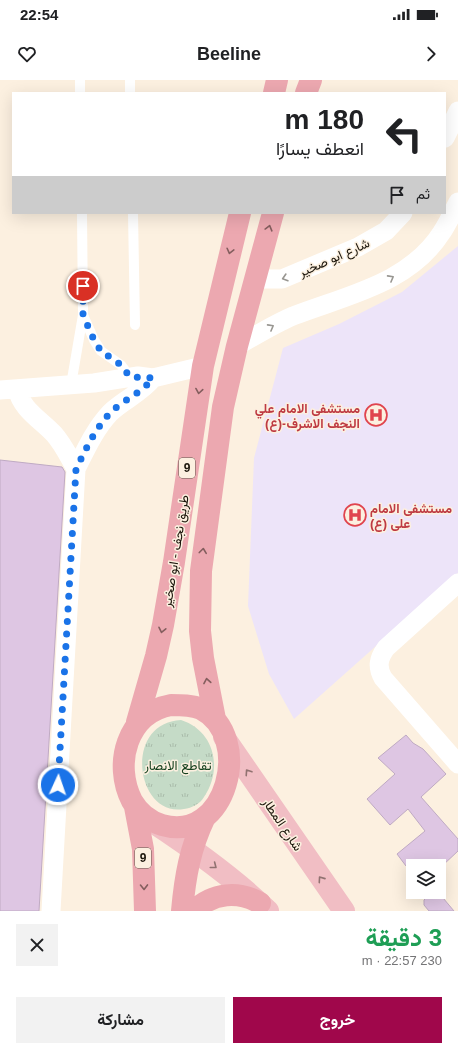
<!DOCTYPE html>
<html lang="ar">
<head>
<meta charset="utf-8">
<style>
  :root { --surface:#fff; --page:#f2f2f2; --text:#202124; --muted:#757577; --accent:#a0074b }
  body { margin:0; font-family:Arial,Vazirmatn,sans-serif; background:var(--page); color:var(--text); direction:rtl; height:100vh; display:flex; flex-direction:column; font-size:15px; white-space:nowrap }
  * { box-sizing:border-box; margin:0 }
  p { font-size:13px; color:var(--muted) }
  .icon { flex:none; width:22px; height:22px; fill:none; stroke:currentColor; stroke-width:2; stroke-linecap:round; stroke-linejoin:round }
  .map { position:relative; height:831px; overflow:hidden; direction:ltr }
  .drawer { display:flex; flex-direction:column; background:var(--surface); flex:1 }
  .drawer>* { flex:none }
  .hud { position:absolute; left:12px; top:12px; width:434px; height:122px; border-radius:0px; box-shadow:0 4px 16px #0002; direction:rtl; background:#fff; color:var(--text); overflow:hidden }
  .fabs { position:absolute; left:406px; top:779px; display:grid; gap:8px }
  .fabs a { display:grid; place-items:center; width:40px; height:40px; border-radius:0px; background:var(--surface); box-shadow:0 4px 16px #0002; font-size:20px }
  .pin { position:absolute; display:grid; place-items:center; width:34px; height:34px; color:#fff; margin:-17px; border:2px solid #fff; border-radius:50%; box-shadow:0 1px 4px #0007 }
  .me { position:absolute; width:44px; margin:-22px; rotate:3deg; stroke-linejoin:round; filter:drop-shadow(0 0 3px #0008) }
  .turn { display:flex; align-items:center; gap:14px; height:84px; padding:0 16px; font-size:18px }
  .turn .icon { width:52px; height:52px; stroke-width:2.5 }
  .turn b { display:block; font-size:28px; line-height:34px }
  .then { display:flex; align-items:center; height:38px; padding:0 16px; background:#0003; gap:8px; font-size:15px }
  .round { display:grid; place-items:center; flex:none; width:42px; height:42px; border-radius:0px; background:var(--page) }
  .overview { display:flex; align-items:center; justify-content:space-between; height:68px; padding:0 16px }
  h1 { font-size:24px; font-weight:700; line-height:30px; color:#1e9e55 }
  .cta { display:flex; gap:8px; margin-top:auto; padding:8px 16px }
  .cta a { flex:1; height:46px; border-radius:0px; background:var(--accent); color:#fff; font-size:16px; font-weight:700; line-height:46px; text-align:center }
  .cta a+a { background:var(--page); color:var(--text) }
  .status { display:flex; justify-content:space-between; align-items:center; height:28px; padding:0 20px; background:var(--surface); direction:ltr }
  .status svg { height:11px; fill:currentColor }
  header { display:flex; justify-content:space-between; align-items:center; height:52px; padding:0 16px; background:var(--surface); font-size:18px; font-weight:700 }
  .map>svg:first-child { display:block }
</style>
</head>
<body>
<div class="status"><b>22:54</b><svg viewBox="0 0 49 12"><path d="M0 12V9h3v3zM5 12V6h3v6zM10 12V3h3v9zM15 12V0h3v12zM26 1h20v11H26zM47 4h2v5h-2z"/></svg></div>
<header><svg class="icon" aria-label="forward" viewBox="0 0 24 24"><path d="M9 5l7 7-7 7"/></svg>Beeline<svg class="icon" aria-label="heart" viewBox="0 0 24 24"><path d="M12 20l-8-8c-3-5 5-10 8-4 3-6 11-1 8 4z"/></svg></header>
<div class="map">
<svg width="458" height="831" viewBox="0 0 458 831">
  <defs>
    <pattern id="park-tufts" width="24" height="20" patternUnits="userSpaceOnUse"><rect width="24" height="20" fill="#c5dbc7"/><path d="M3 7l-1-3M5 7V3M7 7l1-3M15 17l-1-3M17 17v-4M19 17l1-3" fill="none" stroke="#a9bbaa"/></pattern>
  </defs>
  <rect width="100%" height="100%" fill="#fcf0e0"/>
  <path fill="#ede4f9" d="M 458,166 L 458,493 L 294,639 L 269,594 L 248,526 L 254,378 L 283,268 L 339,244 L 402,212 Z"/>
  <path fill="url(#park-tufts)" d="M 181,640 C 215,651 223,689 204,717 C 200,724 192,728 184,729 C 136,738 122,643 181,640 Z"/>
  <path fill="#dec6e3" stroke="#bfaac3" d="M 0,380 L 62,387 L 65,392 L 39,831 L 0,831 Z
    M 406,655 L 413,663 L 423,669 L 446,694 L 421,717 L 458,759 L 458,771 L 442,786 L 406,786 L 397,774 L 425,751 L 408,729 L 390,745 L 367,719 L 395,694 L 378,678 Z
    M 432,812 L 438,812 L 454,831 L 429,831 L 424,825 L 424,820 Z"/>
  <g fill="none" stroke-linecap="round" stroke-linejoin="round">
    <path stroke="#fff" stroke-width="10" d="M 80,0 L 80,13
      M 130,0 L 130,13
      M 82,133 L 83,235 L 94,260 L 101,271 L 121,285 L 130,297
      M 133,133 L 135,245
      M 71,305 L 83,235"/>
    <path stroke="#fff" stroke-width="19" d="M 445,58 L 458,31
      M 256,196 L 265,199 L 282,199 L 358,167 L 386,151 L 403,133
      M 237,266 C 255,256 274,244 293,236 C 347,215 409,204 442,152 C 448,143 453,132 458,122
      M 17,309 C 22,330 40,339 54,354 C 63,364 69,377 76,389
      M 0,310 L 94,303 L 138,296 L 153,298 L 203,286
      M 458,503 L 386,568 C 378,579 377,587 383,598 L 458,684
      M 51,831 L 76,389 C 86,369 95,349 110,333 C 123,320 142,313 153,298"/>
    <path stroke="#f1bec4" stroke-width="22" d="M 224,657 L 344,831
      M 151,741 C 192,768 233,797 268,831"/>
    <path stroke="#eca8b0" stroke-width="22" d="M 274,13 L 277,0
      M 306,13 L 311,0
      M 171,625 C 181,625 192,625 201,629 C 254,656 227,764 162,745 C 149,741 139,733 132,721 C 113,684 127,633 171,625 Z
      M 215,639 L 203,578 L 200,551 L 201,491 L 223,327 L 237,266 L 273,133
      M 137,642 L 156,576 L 163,545 L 174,482 L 203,286 L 240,133
      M 135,727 L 143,769 L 145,831
      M 182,831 C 185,797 190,768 205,737
      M 194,831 C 213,812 239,811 260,823"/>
  </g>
  <defs><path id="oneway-chevron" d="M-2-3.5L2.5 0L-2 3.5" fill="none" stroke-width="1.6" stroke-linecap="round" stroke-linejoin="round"/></defs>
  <g stroke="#845e5e">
    <use href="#oneway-chevron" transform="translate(269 148) rotate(-75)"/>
    <use href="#oneway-chevron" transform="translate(230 171) rotate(104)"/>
    <use href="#oneway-chevron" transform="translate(199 311) rotate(99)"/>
    <use href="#oneway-chevron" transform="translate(203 471) rotate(-83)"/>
    <use href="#oneway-chevron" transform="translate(162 550) rotate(102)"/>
    <use href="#oneway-chevron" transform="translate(207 601) rotate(-100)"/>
    <use href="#oneway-chevron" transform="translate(144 807) rotate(89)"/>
  </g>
  <g stroke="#989691">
    <use href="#oneway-chevron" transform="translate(285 198) rotate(163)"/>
    <use href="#oneway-chevron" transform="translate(391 198) rotate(-29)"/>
    <use href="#oneway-chevron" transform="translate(271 247) rotate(-29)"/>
  </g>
  <g stroke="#917271">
    <use href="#oneway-chevron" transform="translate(248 692) rotate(-124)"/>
    <use href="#oneway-chevron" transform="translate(214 786) rotate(38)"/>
    <use href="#oneway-chevron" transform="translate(321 799) rotate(-125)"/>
  </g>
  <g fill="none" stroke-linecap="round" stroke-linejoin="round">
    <path stroke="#1a73e8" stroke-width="7" stroke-dasharray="0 12.6" d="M 58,705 L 76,389 C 86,369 95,349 110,333 C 123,320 142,313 153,298 L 130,297 L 121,285 L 101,271 L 94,260 L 83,235 L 83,206"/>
  </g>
  <defs>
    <g id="hospital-ring" transform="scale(1.15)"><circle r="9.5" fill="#fcf0e0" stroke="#e0444e" stroke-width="1.5"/><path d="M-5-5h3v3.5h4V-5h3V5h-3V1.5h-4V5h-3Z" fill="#e0444e"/></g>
  </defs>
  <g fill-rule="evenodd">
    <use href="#hospital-ring" x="376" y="335"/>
    <use href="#hospital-ring" x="355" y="435"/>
  </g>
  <g text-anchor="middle" stroke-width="3" stroke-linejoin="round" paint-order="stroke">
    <g fill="#fcf0e0" stroke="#5e574b" stroke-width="1">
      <rect x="179" y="378" width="16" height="20" rx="3"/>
      <rect x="135" y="768" width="16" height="20" rx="3"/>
    </g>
    <g font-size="12" font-weight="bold" fill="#1b150b">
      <text x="187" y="392">9</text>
      <text x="143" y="782">9</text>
    </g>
    <g font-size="13" fill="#1b150b" stroke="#fcf0e0">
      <text transform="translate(334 177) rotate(-24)" y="5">شارع ابو صخير</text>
      <text transform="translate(175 471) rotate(-81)" y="5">طريق نجف - ابو صخير</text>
      <text transform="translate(283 744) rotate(56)" y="5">شارع المطار</text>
    </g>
    <g font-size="13" font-weight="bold" fill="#be3a42" stroke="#fcf0e0" text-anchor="end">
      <text x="360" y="333">مستشفى الامام علي<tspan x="360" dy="15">(ع)-النجف الاشرف</tspan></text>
      <text x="370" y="433" text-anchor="start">مستشفی الامام<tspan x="370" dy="15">علی (ع)</tspan></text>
    </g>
    <g font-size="13" fill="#14401d" stroke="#fcf0e0">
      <text x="178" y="690">تقاطع الانصار</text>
    </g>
  </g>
</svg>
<div class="fabs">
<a><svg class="icon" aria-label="layers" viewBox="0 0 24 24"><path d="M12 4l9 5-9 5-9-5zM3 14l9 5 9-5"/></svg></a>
</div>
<div class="pin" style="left:83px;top:206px;background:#d93025"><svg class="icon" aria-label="arrive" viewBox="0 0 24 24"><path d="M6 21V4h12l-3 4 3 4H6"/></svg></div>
<svg class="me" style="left:58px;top:705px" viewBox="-20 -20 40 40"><circle r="17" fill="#1a73e8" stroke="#fff" stroke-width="3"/><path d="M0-11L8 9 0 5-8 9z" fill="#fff"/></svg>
<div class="hud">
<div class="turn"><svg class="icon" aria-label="left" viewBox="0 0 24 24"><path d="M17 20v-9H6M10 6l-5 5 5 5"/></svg><div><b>180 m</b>انعطف يسارًا</div></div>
<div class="then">ثم<svg class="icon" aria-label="arrive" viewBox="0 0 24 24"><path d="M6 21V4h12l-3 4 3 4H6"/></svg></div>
</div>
</div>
<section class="drawer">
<div class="overview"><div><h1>3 دقيقة</h1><p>230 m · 22:57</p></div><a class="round"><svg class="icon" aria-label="close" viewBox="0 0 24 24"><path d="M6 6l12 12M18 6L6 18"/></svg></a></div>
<div class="cta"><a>خروج</a><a>مشاركة</a></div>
</section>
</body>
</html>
